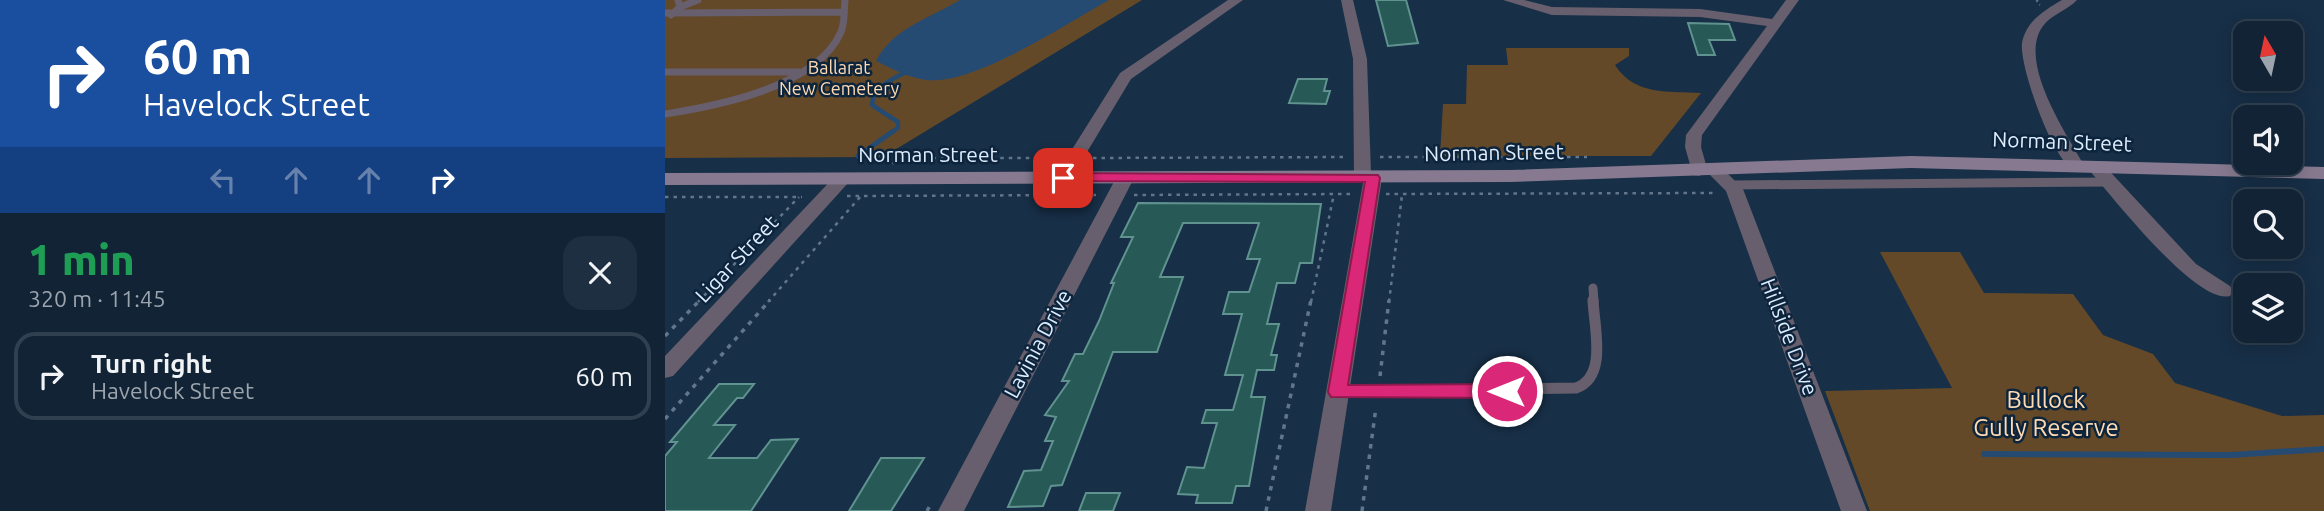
<!DOCTYPE html>
<html lang="en">
<head>
<meta charset="utf-8">
<style>
  :root { --surface:#112335; --page:#1e2f41; --text:#f1f3f6; --muted:#9ca4ad; --line:#304050 }
  body { margin:0; font-family:Ubuntu,sans-serif; background:var(--page); color:var(--text); height:100vh; display:flex; flex-direction:column; font-size:26px; white-space:nowrap }
  * { box-sizing:border-box; margin:0 }
  p { font-size:23px; color:var(--muted) }
  .icon { flex:none; width:38px; height:38px; fill:none; stroke:currentColor; stroke-width:2; stroke-linecap:round; stroke-linejoin:round }
  .map { position:relative; flex:1; overflow:hidden }
  .panel { display:flex; flex-direction:column; background:var(--surface); width:665px }
  .panel>* { flex:none }
  .hud { background:#1a4fa0; color:#fff; overflow:hidden }
  .needle { width:46px; rotate:351deg }
  .fabs { position:absolute; left:1568px; top:21px; display:grid; gap:14px }
  .fabs a { display:grid; place-items:center; width:70px; height:70px; border-radius:14px; background:var(--surface); box-shadow:0 4px 18px #0003,0 0 0 2px var(--line); font-size:35px }
  .pin { position:absolute; display:grid; place-items:center; width:60px; height:60px; color:#fff; margin:-30px; border-radius:14px; box-shadow:0 4px 10px #0006 }
  .me { position:absolute; width:77px; margin:-38px; rotate:270deg; stroke-linejoin:round; filter:drop-shadow(0 0 5px #0008) }
  .turn { display:flex; align-items:center; gap:24px; height:147px; padding:0 28px; font-size:32px }
  .turn .icon { width:91px; height:91px; stroke-width:2.5 }
  .turn b { display:block; font-size:49px; line-height:60px }
  .lanes { display:flex; align-items:center; height:66px; padding:0 28px; background:#0003; justify-content:center; gap:35px; direction:ltr }
  .lanes .off { opacity:.35 }
  .round { display:grid; place-items:center; flex:none; width:74px; height:74px; border-radius:21px; background:var(--page) }
  .head { display:flex; align-items:center; justify-content:space-between; height:119px; padding:0 28px }
  h1 { font-size:42px; font-weight:800; line-height:52px; color:#1e9e55 }
  ul { padding:0; list-style:none }
  li { display:flex; align-items:center; gap:21px; height:88px; margin:0 14px 10px; padding:0 14px; border:4px solid var(--line); border-radius:21px }
  li div { flex:1 }
  li b { display:block; font-size:26px }
  li em { font-style:normal }
  main { display:flex; flex:1; min-height:0 }
  .map>svg:first-child { display:block }
</style>
</head>
<body>
<main>
<section class="panel">
<div class="hud">
<div class="turn"><svg class="icon" aria-label="right" viewBox="0 0 24 24"><path d="M7 20v-9h11M14 6l5 5-5 5"/></svg><div><b>60 m</b>Havelock Street</div></div>
<div class="lanes"><svg class="icon off" aria-label="left" viewBox="0 0 24 24"><path d="M17 20v-9H6M10 6l-5 5 5 5"/></svg><svg class="icon off" aria-label="ahead" viewBox="0 0 24 24"><path d="M12 20V5M6 11l6-6 6 6"/></svg><svg class="icon off" aria-label="ahead" viewBox="0 0 24 24"><path d="M12 20V5M6 11l6-6 6 6"/></svg><svg class="icon" aria-label="right" viewBox="0 0 24 24"><path d="M7 20v-9h11M14 6l5 5-5 5"/></svg></div>
</div>
<div class="head"><div><h1>1 min</h1><p>320 m · 11:45</p></div><a class="round"><svg class="icon" aria-label="close" viewBox="0 0 24 24"><path d="M6 6l12 12M18 6L6 18"/></svg></a></div>
<ul>
<li><svg class="icon" aria-label="right" viewBox="0 0 24 24"><path d="M7 20v-9h11M14 6l5 5-5 5"/></svg><div><b>Turn right</b><p>Havelock Street</p></div><em>60 m</em></li>
</ul>
</section>
<div class="map">
<svg width="1659" height="511" viewBox="0 0 1659 511">
  <rect width="100%" height="100%" fill="#172f47"/>
  <path fill="#644928" d="M 0,0 L 477,0 L 218,157 L 0,158 Z
    M 841,48 L 964,48 L 964,56 L 950,65 C 970,96 1003,91 1036,93 L 986,156 L 775,156 L 778,104 L 801,104 L 802,65 L 843,65 Z
    M 1215,252 L 1295,252 L 1319,293 L 1408,294 L 1438,335 L 1488,354 L 1510,383 L 1617,416 L 1659,415 L 1659,511 L 1205,511 L 1160,391 L 1287,388 Z"/>
  <path fill="#254b73" d="M 295,0 L 444,0 C 401,24 309,85 262,80 C 244,78 227,69 211,61 C 228,28 265,18 295,0 Z"/>
  <g fill="none" stroke-linecap="round" stroke-linejoin="round">
    <path stroke="#254b73" stroke-width="4.5" d="M 224,134 L 233,128 L 233,122 L 207,105 C 207,87 229,78 243,71"/>
    <path stroke="#254b73" stroke-width="5" d="M 193,156 L 227,132"/>
    <path stroke="#254b73" stroke-width="6" d="M 1319,454 L 1566,455 L 1659,449"/>
  </g>
  <path fill="#275a57" stroke="#609390" stroke-width="2" d="M 711,0 L 741,0 L 753,43 L 723,46 Z
    M 1023,23 L 1064,24 L 1070,40 L 1044,40 L 1050,55 L 1033,55 Z
    M 633,79 L 662,79 L 659,91 L 665,91 L 661,104 L 624,103 Z
    M 473,203 L 656,204 L 647,263 L 635,263 L 630,283 L 612,283 L 602,324 L 614,324 L 606,355 L 612,355 L 609,370 L 592,370 L 586,397 L 600,397 L 584,486 L 571,486 L 567,503 L 531,503 L 533,495 L 513,494 L 522,467 L 539,468 L 552,423 L 537,423 L 541,410 L 568,410 L 578,375 L 560,375 L 577,314 L 558,314 L 564,292 L 584,292 L 595,259 L 582,259 L 594,223 L 518,223 L 495,277 L 518,277 L 492,352 L 448,352 L 397,485 L 386,486 L 378,506 L 343,507 L 359,471 L 376,470 L 388,441 L 380,441 L 391,417 L 380,415 L 404,381 L 397,381 L 410,354 L 418,354 L 434,321 L 449,283 L 446,283 L 468,237 L 456,237 Z
    M 54,384 L 89,384 L 78,398 L 72,398 L 49,425 L 70,425 L 44,458 L 92,458 L 106,440 L 133,439 L 86,511 L 0,511 L 0,456 L 12,442 L 5,442 Z
    M 216,458 L 259,458 L 226,511 L 184,511 Z
    M 421,493 L 455,493 L 448,511 L 414,511 Z"/>
  <g fill="none" stroke-linecap="round" stroke-linejoin="round">
    <path stroke="#62768b" stroke-width="2" stroke-dasharray="2.5 4.5" stroke-linecap="butt" d="M 1373,0 L 1371,2 L 1375,5"/>
    <path stroke="#62768b" stroke-width="2.5" stroke-dasharray="3.5 5" stroke-linecap="butt" d="M 715,157 L 922,157
      M 428,158 L 681,157
      M 228,164 L 232,158 L 390,158
      M 721,194 L 1050,193
      M 469,195 L 686,194
      M 182,196 L 431,195
      M 0,197 L 137,197
      M 33,302 L 134,197
      M 103,302 L 196,196
      M 646,302 L 669,194
      M 724,302 L 737,195"/>
    <path stroke="#62768b" stroke-width="3.5" stroke-dasharray="4.5 6" stroke-linecap="butt" d="M 0,336 L 35,300
      M 715,376 L 724,300
      M 0,419 L 105,300
      M 262,511 L 266,504
      M 601,511 L 646,300
      M 697,511 L 711,407"/>
    <path stroke="#675f6d" stroke-width="7" d="M 15,7 L 33,0
      M 0,13 L 178,12
      M 6,15 L 15,7 L 13,0
      M 0,72 L 134,72
      M 0,114 C 52,106 152,87 176,32 C 180,22 179,11 180,0"/>
    <path stroke="#675f6d" stroke-width="9" d="M 1067,185 L 1445,182
      M 928,288 L 929,302"/>
    <path stroke="#675f6d" stroke-width="11" d="M 673,392 L 911,388 C 943,377 929,327 928,300"/>
    <path fill="#675f6d" fill-rule="evenodd" d="M 563,0 L 578,0 L 466,79 L 404,182 L 392,182 L 389,178 L 455,73 Z
      M 676,0 L 688,0 L 702,59 L 706,173 L 717,178 L 666,511 L 640,511 L 698,183 L 689,178 L 688,59 Z
      M 838,0 L 859,0 L 887,7 L 1035,9 L 1107,19 L 1121,0 L 1134,0 L 1037,135 L 1036,147 L 1042,168 L 1055,166 L 1078,189 L 1202,511 L 1176,511 L 1061,191 L 1042,172 L 1034,176 L 1028,175 L 1020,147 L 1021,135 L 1102,26 L 1035,17 L 887,15 Z
      M 1397,0 L 1412,0 C 1403,10 1387,14 1378,26 C 1352,61 1401,133 1419,165 L 1410,170 C 1389,165 1354,66 1357,43 C 1361,21 1380,10 1397,0 Z
      M 1430,161 L 1436,162 L 1531,264 L 1565,286 L 1568,291 L 1565,296 C 1531,305 1447,196 1424,170 L 1421,166 L 1424,162 Z
      M 178,173 L 187,178 L 184,182 L 8,376 L 0,378 L 0,356 L 172,174 Z
      M 460,173 L 469,178 L 299,511 L 273,511 L 451,178 Z"/>
    <path fill="#877a90" fill-rule="evenodd" d="M 1246,156 L 1659,167 L 1659,179 L 1246,168 L 845,182 L 0,185 L 0,173 L 845,170 Z"/>
  </g>
  <path fill="#db2777" stroke="#8e194d" stroke-width="2" d="M 398,173 L 713,175 L 715,178 L 683,385 L 842,384 L 851,391 L 842,398 L 666,397 L 663,392 L 700,182 L 393,181 L 391,178 Z"/>
  <g text-anchor="middle" stroke-width="5" stroke-linejoin="round" paint-order="stroke">
    <g font-size="18" fill="#fedbb2" stroke="#0d243d">
      <text x="174" y="74">Ballarat<tspan x="174" dy="21">New Cemetery</tspan></text>
    </g>
    <g font-size="21" fill="#deedfd" stroke="#0d243d">
      <text transform="translate(1397 142) rotate(2)" y="7">Norman Street</text>
      <text transform="translate(829 153) rotate(-1)" y="7">Norman Street</text>
      <text x="263" y="162">Norman Street</text>
      <text transform="translate(72 259) rotate(-47)" y="7">Ligar Street</text>
      <text transform="translate(1124 337) rotate(69)" y="7">Hillside Drive</text>
      <text transform="translate(373 344) rotate(-62)" y="7">Lavinia Drive</text>
    </g>
    <g font-size="24" fill="#fedbb2" stroke="#0d243d">
      <text x="1381" y="408">Bullock<tspan x="1381" dy="28">Gully Reserve</tspan></text>
    </g>
  </g>
</svg>
<div class="fabs">
<a><svg class="needle" viewBox="-14 -14 28 28"><path d="M0-13l5 13h-10z" fill="#e53935"/><path d="M0 13l5-13h-10z" fill="#9ca4ad"/></svg></a>
<a><svg class="icon" aria-label="sound" viewBox="0 0 24 24"><path d="M4 9h4l5-4v14l-5-4H4zM17 9q2 3 0 6"/></svg></a>
<a><svg class="icon" aria-label="search" viewBox="0 0 24 24"><circle cx="10" cy="10" r="6"/><path d="M15 15l6 6"/></svg></a>
<a><svg class="icon" aria-label="layers" viewBox="0 0 24 24"><path d="M12 4l9 5-9 5-9-5zM3 14l9 5 9-5"/></svg></a>
</div>
<div class="pin" style="left:398px;top:178px;background:#d93025"><svg class="icon" aria-label="arrive" viewBox="0 0 24 24"><path d="M6 21V4h12l-3 4 3 4H6"/></svg></div>
<svg class="me" style="left:842px;top:391px" viewBox="-20 -20 40 40"><circle r="17" fill="#db2777" stroke="#fff" stroke-width="3"/><path d="M0-11L8 9 0 5-8 9z" fill="#fff"/></svg>
</div>
</main>
</body>
</html>
